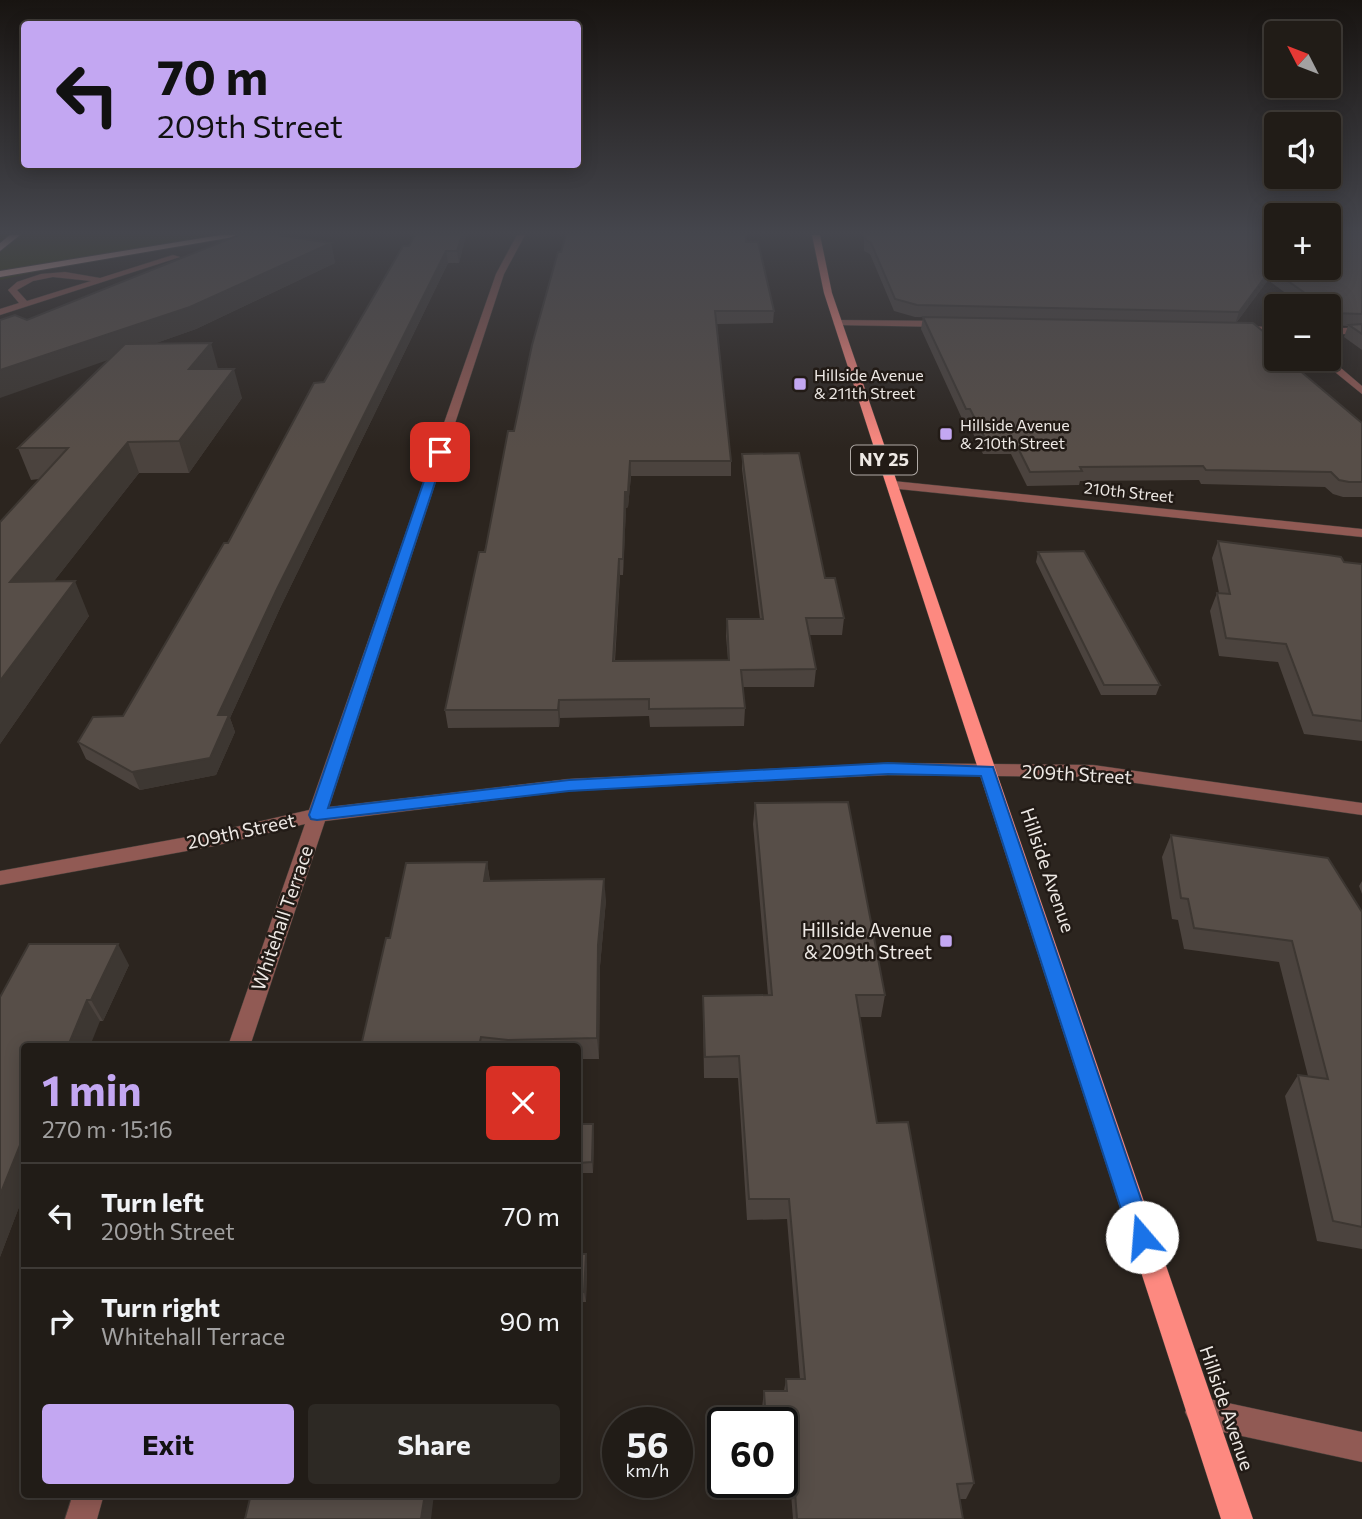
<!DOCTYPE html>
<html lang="en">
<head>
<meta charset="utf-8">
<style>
  :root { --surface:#211c17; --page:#2d2924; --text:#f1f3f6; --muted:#a2a1a1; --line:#3e3a36; --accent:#c3a7f2 }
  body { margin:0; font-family:Commissioner,sans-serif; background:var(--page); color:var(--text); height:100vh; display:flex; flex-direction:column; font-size:26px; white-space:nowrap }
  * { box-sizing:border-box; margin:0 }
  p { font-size:23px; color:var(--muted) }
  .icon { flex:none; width:38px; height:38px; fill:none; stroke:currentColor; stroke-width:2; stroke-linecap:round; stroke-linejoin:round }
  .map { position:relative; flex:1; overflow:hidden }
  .drawer { position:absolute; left:21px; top:1043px; width:560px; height:455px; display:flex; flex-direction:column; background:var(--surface); border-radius:7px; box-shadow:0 4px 18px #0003,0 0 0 2px var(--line) }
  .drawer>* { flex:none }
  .guide { position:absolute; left:21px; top:21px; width:560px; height:147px; border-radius:7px; box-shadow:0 4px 18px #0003,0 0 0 2px var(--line); background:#c3a7f2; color:#111; overflow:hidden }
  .needle { width:46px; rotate:312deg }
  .buttons { position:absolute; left:1264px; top:21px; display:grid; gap:14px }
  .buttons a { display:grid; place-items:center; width:77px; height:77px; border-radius:7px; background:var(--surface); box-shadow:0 4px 18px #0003,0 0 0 2px var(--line); font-size:35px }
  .speed { position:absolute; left:602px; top:1407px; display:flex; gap:14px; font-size:35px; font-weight:700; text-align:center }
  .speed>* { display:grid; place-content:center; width:91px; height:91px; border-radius:50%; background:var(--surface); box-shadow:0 4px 18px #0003,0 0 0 2px var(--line); line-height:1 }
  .speed small { font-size:18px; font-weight:400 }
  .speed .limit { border:4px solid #111; border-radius:10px; background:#fff; color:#111 }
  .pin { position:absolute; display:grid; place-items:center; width:60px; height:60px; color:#fff; margin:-30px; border-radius:14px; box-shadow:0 4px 10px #0006 }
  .me { position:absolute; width:77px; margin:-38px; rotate:342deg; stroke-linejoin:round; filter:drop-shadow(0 0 5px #0008) }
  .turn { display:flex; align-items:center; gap:24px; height:147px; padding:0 21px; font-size:32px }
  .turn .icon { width:91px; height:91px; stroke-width:2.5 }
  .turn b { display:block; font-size:49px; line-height:60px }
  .round { display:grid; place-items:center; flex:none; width:74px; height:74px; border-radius:7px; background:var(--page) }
  .head { display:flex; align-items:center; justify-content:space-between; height:119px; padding:0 21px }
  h1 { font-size:42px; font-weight:700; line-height:52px; color:var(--accent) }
  .primary-button { display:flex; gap:14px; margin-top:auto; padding:14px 21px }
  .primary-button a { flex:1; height:80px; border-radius:7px; background:var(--accent); color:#111; font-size:28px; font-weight:700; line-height:80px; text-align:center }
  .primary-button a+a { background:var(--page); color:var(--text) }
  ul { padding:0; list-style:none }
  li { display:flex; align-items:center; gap:21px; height:105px; padding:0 21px; border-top:2px solid var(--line) }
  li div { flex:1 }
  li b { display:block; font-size:26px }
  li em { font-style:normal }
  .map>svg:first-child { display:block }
</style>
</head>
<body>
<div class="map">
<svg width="1362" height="1519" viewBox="0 0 1362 1519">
  <rect width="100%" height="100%" fill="#2c251f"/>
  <path fill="#30380b" d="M 0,235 L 222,236 L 155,245 L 0,280 Z"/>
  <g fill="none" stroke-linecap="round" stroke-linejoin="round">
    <g stroke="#47403b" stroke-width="1">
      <path id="minor" d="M 517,235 L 525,235 L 504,274 L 329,807 L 569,779 L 888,763 L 1093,765 L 1362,803 L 1362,815 L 1093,777 L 888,775 L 569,791 L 325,821 L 250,1046 L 228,1046 L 305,824 L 214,846 L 0,885 L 0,871 L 214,832 L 309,810 L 496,274 Z
        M 173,255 L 180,257 L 0,315 L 0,309 L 19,303 L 8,290 L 17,282 L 41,274 L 65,272 L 100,278 ZM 53,277 L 91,281 L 27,301 L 17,290 L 33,281 Z
        M 834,320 L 946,321 L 951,324 L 946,327 L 837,325 L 834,324 Z
        M 1236,326 L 1276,327 L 1276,333 L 1233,331 L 1231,329 Z
        M 1328,328 L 1362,328 L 1362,334 L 1328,334 Z
        M 1328,357 L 1362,386 L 1362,394 L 1319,359 Z
        M 893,481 L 1362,529 L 1362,537 L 889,488 L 887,485 Z
        M 1200,1397 L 1362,1432 L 1362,1462 L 1200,1427 L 1190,1422 L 1185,1412 L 1190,1402 Z
        M 73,1494 L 104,1494 L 97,1519 L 65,1519 Z"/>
    </g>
    <g stroke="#47403b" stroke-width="1">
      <path id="major" d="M 812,235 L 820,235 L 832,293 L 1253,1519 L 1221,1519 L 824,293 Z"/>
    </g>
    <g stroke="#47403b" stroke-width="2">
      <path id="highway" d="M 10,235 L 20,235 L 0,251 L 0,243 Z
        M 221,235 L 245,235 L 0,277 L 0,271 Z"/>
    </g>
    <use href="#minor" fill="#915a54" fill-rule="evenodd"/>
    <use href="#major" fill="#fd8980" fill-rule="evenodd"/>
    <use href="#highway" fill="#f4bbb5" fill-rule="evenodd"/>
  </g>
  <path fill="#4b433e" d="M 466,235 L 459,263 L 448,263 L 281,606 L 230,718 L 235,732 L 216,775 L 140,790 L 86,759 L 78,742 L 123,716 L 324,382 L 409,246 Z
    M 864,235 L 1362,235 L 1362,350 L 1344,337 L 1348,326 L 1328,325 L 1328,306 L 1303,306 L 1268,280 L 1236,323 L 1276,359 L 1294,359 L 1292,364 L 1362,423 L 1362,497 L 1343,497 L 1333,494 L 1325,487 L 1201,484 L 1199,480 L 1080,481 L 1079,485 L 1027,486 L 1011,454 L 983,454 L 968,423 L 964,423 L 921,329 L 923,317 L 1008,319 L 915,317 L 894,311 L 870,254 L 864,251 Z
    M 746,242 L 774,311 L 773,323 L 717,324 L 731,461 L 731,476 L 631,476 L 628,507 L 626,508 L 623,575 L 620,575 L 615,661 L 728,660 L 726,636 L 727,619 L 760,619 L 742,469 L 742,454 L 825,578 L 844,618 L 842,635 L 809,635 L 816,669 L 814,687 L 743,687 L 745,708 L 744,726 L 650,727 L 649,716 L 560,718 L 559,727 L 448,728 L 445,710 L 514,431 Z
    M 331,243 L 335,263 L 196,329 L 156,343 L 218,369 L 242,398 L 189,473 L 139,473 L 54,581 L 89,616 L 0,744 L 0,522 L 39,479 L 31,480 L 18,448 L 108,360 L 27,320 Z
    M 1218,541 L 1344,562 L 1362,564 L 1362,741 L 1304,734 L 1278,662 L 1219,656 L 1210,611 L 1217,593 L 1219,593 L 1212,558 Z
    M 1038,552 L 1160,685 L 1156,695 L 1101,695 L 1036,562 Z
    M 755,803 L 885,995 L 881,1017 L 859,1017 L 877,1123 L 974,1483 L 966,1499 L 959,1499 L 963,1519 L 793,1519 L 788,1456 L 782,1456 L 782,1423 L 763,1423 L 762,1408 L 764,1391 L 784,1391 L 786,1379 L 800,1379 L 787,1219 L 747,1220 L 738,1078 L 704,1078 L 703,1018 L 703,996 L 768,995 L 753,824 Z
    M 1171,835 L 1362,912 L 1362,1249 L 1317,1241 L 1285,1096 L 1298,1075 L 1308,1076 L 1279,962 L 1184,949 L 1178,920 L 1172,919 L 1162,857 Z
    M 487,862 L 490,881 L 606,900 L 600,966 L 599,1059 L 578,1059 L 578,1046 L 361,1046 L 390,938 Z
    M 1362,881 L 1362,894 L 1359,886 Z
    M 129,965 L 103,1021 L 100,1021 L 24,1046 L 24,1194 L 0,1257 L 0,997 Z
    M 578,1124 L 594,1134 L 593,1173 L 578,1173 Z
    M 578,1254 L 587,1264 L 586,1302 L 578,1302 Z"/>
  <path fill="#3d3732" d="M 462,235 L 466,235 L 459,263 L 457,251 Z
    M 331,243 L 335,263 L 196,329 L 0,398 L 0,370 Z
    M 446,251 L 448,263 L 281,606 L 230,718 L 235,732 L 216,775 L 140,790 L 132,772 L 277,589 Z
    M 1271,269 L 1268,280 L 1235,324 L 1239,312 Z
    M 211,343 L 219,372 L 189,369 Z
    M 234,369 L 242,398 L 189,473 L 179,441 Z
    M 128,442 L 139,473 L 26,617 L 10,582 Z
    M 630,461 L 631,476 L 628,507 L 626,508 L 623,575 L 623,559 L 625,492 Z
    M 619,559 L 620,575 L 613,678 L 613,661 Z
    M 75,581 L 89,616 L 0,744 L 0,681 Z
    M 559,700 L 560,718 L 559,727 L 558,710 Z
    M 487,862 L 490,884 L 484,881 Z
    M 604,879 L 606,900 L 600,966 L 599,1059 L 597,1038 L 598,945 Z
    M 118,944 L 129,965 L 103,1021 L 91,1000 Z
    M 87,1000 L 100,1021 L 90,1046 L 68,1046 Z
    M 593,1124 L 594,1134 L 593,1173 L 592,1162 Z
    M 24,1135 L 24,1194 L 0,1257 L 0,1195 Z
    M 586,1254 L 587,1264 L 586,1302 L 584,1292 Z
    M 578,1408 L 579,1415 L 578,1446 Z
    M 425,1494 L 434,1494 L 431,1519 L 421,1519 Z"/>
  <path fill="#574e48" stroke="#3d3732" stroke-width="2" d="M 239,235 L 277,235 L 331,243 L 190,307 L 0,370 L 0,320 L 15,315 L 27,320 Z
    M 415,235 L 462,235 L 457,251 L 446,251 L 277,589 L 218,715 L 229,715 L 210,758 L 132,772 L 78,742 L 93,717 L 123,716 L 224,543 L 228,543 L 314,383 L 324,382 L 403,246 L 409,246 Z
    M 566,235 L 746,235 L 746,242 L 758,242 L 774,311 L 715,311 L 731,461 L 630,461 L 628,492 L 625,492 L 623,559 L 619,559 L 613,661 L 729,660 L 727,619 L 763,619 L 742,454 L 799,453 L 825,578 L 835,578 L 844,618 L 806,618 L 816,669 L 741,670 L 745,708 L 649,709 L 649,699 L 559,700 L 558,710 L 445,710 L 479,552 L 485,552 L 508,431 L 514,431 L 532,345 L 558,252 L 561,252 Z
    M 865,235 L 1276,235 L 1276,268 L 1328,268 L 1328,235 L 1362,235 L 1362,314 L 1333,313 L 1328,310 L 1328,306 L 1323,306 L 1271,269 L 1239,312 L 917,305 L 895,299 L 871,243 L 866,240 Z
    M 923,317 L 1253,323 L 1276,342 L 1276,359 L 1286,359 L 1362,423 L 1362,482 L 1349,482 L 1339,480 L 1331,472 L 1206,470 L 1203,466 L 1080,467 L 1082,471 L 1030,472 L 1014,440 L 986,440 L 970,409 L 966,409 Z
    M 1362,324 L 1362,334 L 1349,325 Z
    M 211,343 L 189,369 L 234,369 L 179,441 L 128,442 L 10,582 L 75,581 L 0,681 L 0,522 L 68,448 L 18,448 L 125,344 Z
    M 1218,541 L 1328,555 L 1341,557 L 1344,562 L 1362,564 L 1362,721 L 1313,715 L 1286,644 L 1226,638 L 1217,593 L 1230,594 Z
    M 1084,551 L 1160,685 L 1104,685 L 1038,552 Z
    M 848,802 L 885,995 L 856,995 L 877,1123 L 908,1122 L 974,1483 L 957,1484 L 963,1519 L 797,1519 L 791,1439 L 782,1439 L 782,1423 L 766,1423 L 764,1391 L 787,1391 L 786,1379 L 805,1379 L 789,1199 L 749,1199 L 739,1056 L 705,1057 L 703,996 L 772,995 L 755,803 Z
    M 1171,835 L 1328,858 L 1362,912 L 1362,1227 L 1333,1221 L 1298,1075 L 1328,1079 L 1292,941 L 1194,928 L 1188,899 L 1181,898 Z
    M 487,862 L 484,881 L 604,879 L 598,945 L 597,1038 L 508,1040 L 481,1037 L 479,1046 L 361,1046 L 386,938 L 390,938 L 406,863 Z
    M 29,944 L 118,944 L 91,1000 L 87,1000 L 68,1046 L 24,1046 L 24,1135 L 0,1195 L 0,997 Z
    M 578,1124 L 593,1124 L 592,1162 L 578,1163 Z
    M 578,1254 L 586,1254 L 584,1292 L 578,1292 Z
    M 251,1494 L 425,1494 L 421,1519 L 245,1519 Z"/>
  <linearGradient id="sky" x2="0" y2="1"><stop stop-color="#181411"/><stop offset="0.52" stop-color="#45464d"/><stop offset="1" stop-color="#45464d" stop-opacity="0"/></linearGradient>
  <rect width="1362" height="448" fill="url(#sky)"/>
  <path fill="#1a73e8" stroke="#114b97" stroke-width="2" d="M 440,449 L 445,452 L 328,808 L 569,780 L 888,763 L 993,767 L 1154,1237 L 1151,1246 L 1142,1249 L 1134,1246 L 1130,1237 L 981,776 L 888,774 L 569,791 L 317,820 L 311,819 L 309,815 L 434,452 Z"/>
  <g fill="#c3a7f2" stroke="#221b16" stroke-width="2.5">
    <rect x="793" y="377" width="14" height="14" rx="3.5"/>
    <rect x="939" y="427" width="14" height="14" rx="3.5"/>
    <rect x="939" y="934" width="14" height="14" rx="3.5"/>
  </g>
  <g text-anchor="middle" stroke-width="5" stroke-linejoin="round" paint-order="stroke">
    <g font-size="16" fill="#ede8e4" stroke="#221b16" text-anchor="start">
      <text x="814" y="381">Hillside Avenue<tspan x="814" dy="18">&amp; 211th Street</tspan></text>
      <text x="960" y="431">Hillside Avenue<tspan x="960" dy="18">&amp; 210th Street</tspan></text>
    </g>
    <g font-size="16" fill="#ede8e4" stroke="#221b16">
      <text transform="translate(1129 492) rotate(6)" y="6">210th Street</text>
    </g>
    <rect fill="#221b16" stroke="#b0aaa6" stroke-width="2" x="851" y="445.5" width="66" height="29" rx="5"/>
    <g font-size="18" font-weight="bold" fill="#ede8e4">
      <text x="884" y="466">NY 25</text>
    </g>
    <g font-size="19" fill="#ede8e4" stroke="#221b16">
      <text transform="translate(1077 774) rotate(3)" y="7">209th Street</text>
      <text transform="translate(241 831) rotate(-12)" y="7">209th Street</text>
      <text transform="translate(1048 870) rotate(71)" y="7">Hillside Avenue</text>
      <text transform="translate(282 918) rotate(-71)" y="7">Whitehall Terrace</text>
      <text transform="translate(1227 1408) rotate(71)" y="7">Hillside Avenue</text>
    </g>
    <g font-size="19" fill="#ede8e4" stroke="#221b16" text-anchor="end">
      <text x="932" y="937">Hillside Avenue<tspan x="932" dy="22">&amp; 209th Street</tspan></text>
    </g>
  </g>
</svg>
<div class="buttons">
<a><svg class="needle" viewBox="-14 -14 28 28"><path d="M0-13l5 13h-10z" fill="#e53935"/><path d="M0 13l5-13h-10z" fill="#a2a1a1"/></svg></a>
<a><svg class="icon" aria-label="sound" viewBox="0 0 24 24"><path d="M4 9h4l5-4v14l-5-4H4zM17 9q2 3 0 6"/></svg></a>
<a>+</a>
<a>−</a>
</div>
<div class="speed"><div>56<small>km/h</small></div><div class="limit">60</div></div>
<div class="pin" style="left:440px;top:452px;background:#d93025"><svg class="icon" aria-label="arrive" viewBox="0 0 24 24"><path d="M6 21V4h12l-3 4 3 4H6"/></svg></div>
<svg class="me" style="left:1142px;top:1237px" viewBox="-20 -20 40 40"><circle r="19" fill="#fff"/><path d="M0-13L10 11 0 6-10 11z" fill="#1a73e8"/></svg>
<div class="guide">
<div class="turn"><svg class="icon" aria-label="left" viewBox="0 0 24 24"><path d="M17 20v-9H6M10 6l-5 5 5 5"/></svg><div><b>70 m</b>209th Street</div></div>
</div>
<section class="drawer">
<div class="head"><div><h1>1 min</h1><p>270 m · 15:16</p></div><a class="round" style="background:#d93025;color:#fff"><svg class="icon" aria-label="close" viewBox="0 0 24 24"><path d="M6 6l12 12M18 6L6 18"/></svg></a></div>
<ul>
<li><svg class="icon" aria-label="left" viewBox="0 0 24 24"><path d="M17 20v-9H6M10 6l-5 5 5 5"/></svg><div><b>Turn left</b><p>209th Street</p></div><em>70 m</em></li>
<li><svg class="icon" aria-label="right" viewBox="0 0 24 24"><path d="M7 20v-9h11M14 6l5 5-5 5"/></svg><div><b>Turn right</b><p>Whitehall Terrace</p></div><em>90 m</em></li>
</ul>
<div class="primary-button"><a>Exit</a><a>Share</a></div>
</section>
</div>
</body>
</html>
